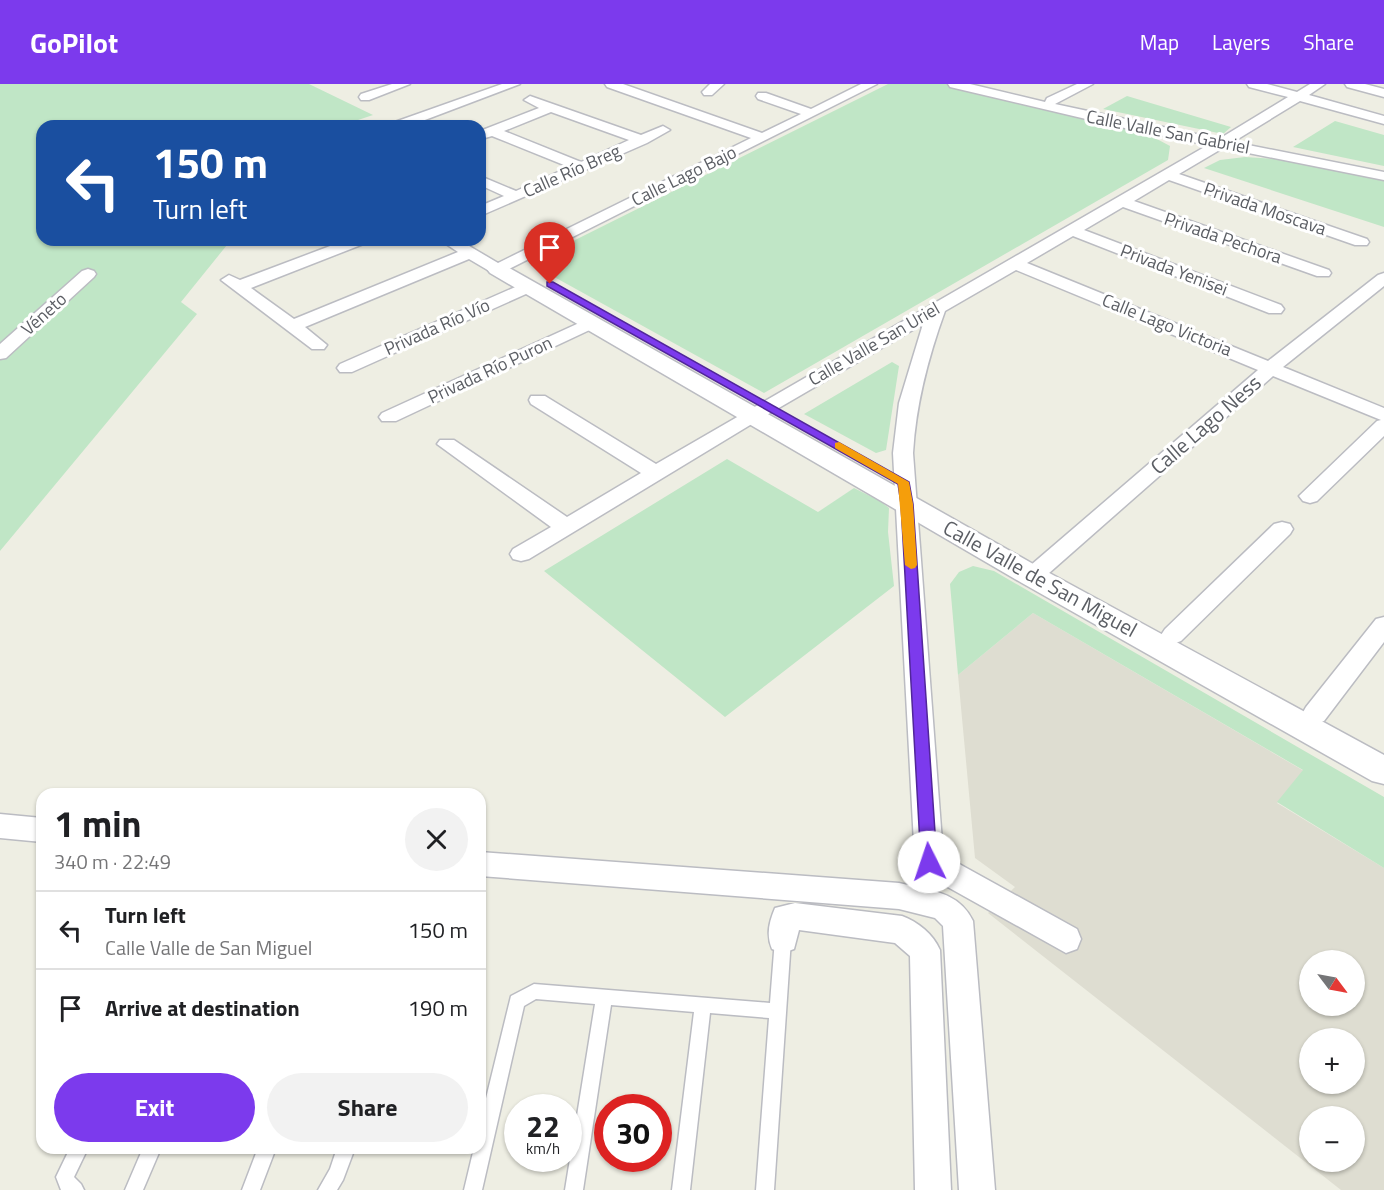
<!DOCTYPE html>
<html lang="en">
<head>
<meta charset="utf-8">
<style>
  :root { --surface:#fff; --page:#f2f2f2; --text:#202124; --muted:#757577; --line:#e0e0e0; --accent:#7c3aed }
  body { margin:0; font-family:"Titillium Web",sans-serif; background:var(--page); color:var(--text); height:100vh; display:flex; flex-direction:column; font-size:22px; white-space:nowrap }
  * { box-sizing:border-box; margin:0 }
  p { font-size:20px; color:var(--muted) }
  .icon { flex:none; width:33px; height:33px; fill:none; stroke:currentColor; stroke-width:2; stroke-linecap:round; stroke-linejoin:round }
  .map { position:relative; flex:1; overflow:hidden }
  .panel { position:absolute; left:36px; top:704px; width:450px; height:366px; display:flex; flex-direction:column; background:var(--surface); border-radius:18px; box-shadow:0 2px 4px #0004 }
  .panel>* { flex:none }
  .guide { position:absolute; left:36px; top:36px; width:450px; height:126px; border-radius:18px; box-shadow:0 2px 4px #0004; background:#1a4fa0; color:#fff; overflow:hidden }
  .needle { width:39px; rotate:122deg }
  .controls { position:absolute; left:1299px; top:866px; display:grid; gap:12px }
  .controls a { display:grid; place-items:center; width:66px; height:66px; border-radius:50%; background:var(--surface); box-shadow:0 2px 4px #0004; font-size:30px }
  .speed { position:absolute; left:504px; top:1010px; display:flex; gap:12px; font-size:30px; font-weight:700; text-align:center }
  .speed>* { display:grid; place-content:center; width:78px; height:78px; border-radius:50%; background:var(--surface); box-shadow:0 2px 4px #0004; line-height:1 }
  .speed small { font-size:15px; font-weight:400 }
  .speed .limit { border:9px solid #d22; background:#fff; color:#111 }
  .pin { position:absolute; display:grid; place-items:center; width:51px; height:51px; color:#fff; margin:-62px -26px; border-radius:50% 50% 50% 0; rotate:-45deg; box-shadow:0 0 6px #0007 }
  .pin .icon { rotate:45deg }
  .me { position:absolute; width:66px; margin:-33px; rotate:356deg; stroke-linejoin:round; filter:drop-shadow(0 0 4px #0008) }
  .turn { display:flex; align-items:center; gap:21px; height:126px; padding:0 18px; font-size:27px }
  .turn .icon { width:78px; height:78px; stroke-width:2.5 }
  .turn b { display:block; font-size:42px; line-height:51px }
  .round { display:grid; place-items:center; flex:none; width:63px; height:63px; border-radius:32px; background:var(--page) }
  .summary { display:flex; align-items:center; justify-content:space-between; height:102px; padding:0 18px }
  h1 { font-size:36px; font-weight:700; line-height:45px }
  .cta { display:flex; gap:12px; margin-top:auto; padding:12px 18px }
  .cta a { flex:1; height:69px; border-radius:36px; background:var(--accent); color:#fff; font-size:24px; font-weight:700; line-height:69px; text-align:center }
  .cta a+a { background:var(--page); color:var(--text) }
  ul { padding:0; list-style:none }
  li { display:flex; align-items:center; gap:18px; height:78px; padding:0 18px; border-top:2px solid var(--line) }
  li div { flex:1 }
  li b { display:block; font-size:22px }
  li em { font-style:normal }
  header { display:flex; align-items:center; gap:36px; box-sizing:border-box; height:84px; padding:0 30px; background:var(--accent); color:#fff }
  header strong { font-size:28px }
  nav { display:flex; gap:33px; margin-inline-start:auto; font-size:21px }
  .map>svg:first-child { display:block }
</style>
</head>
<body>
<header>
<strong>GoPilot</strong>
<nav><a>Map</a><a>Layers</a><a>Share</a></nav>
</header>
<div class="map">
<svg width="1384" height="1106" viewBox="0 0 1384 1106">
  <rect width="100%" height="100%" fill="#eeeee3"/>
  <path fill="#deddd1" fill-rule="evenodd" d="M 1033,529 L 1304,687 L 1277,719 L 1384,784 L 1384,1106 L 1341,1106 L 988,829 L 1015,803 L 975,774 L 958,591 ZM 1310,876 L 1354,876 L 1354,921 L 1310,921 ZM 1310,954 L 1354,954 L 1354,999 L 1310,999 ZM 1310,1032 L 1354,1032 L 1354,1077 L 1310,1077 Z"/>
  <path fill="#c0e6c6" d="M 0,0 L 309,0 L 373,31 L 340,42 L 42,42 L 42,156 L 231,156 L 181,218 L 197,230 L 0,467 Z
    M 888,0 L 946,0 L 1140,46 L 1170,62 L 1168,76 L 764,309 L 529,179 Z
    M 1127,12 L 1231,43 L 1223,50 L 1103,25 Z
    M 1335,37 L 1384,51 L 1384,82 L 1293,63 Z
    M 1245,73 L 1278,75 L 1384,96 L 1384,143 L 1204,84 L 1220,76 Z
    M 892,278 L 899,282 L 886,366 L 876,369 L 804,330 Z
    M 727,375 L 818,428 L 854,404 L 880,417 L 889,424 L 888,448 L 894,502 L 725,633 L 544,487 Z
    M 973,482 L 994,487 L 1384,713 L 1384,784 L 1277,718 L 1303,686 L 1033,529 L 958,591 L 950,500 L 959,488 Z"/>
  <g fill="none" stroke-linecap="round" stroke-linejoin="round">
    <g stroke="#bbbcc2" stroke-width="3">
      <path id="service" d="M 783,848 L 788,850 L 791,855 L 774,1106 L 756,1106 L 769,934 L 710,929 L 690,1106 L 672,1106 L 694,928 L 611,921 L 583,1106 L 565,1106 L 595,920 L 536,915 L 524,922 L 482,1106 L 464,1106 L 474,1064 L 480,1064 L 480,1039 L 511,912 L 534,900 L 770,919 L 775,855 L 778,850 Z
        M 70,1064 L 88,1064 L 74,1093 L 81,1100 L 84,1106 L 61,1106 L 56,1093 Z
        M 143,1064 L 161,1064 L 143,1106 L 125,1106 Z
        M 258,1064 L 276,1064 L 260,1106 L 242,1106 Z
        M 337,1064 L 355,1064 L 343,1096 L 337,1106 L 318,1106 L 330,1085 Z"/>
    </g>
    <g stroke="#bbbcc2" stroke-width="3">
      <path id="minor" d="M 392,0 L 410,0 L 369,16 L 361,16 L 359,13 L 361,10 Z
        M 502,0 L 520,0 L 409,42 L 390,42 L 392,39 Z
        M 605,0 L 623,0 L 762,49 L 801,30 L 758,15 L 756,12 L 758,9 L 766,9 L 811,25 L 861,0 L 877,0 L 503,188 L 491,188 L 469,175 L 305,243 L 327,261 L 324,265 L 312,265 L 221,196 L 229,191 L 240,196 L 346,156 L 368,156 L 366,159 L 251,204 L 294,235 L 458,168 L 440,156 L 459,156 L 498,179 L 751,54 L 607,3 Z
        M 710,0 L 724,0 L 712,11 L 704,11 L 702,8 Z
        M 948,0 L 970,0 L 1045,18 L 1047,14 L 1077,0 L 1093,0 L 1055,20 L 1219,55 L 1288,13 L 1249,3 L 1247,0 L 1267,0 L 1297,8 L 1310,0 L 1325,0 L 1309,11 L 1384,32 L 1384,40 L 1300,17 L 1233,58 L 1384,88 L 1384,96 L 1223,64 L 1179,90 L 1367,155 L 1369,158 L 1367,161 L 1355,161 L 1169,96 L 1134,117 L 1329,186 L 1331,189 L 1329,192 L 1317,192 L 1123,123 L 1084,146 L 1281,221 L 1284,225 L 1281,229 L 1269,229 L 1073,152 L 1027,179 L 1268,277 L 1378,191 L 1384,189 L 1384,202 L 1283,283 L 1384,324 L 1384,352 L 1317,417 L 1310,419 L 1303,417 L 1299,412 L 1377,337 L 1381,336 L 1273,292 L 1040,497 L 1032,500 L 1024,497 L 1021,492 L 1024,487 L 1258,286 L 1016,186 L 945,227 C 928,274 916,319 913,369 L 943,771 L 1077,845 L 1081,855 L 1077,865 L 1066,869 L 919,787 L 915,778 L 893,369 L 899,319 L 923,240 L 760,335 L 529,475 L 521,477 L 513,475 L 510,470 L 513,465 L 551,443 L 437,360 L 440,356 L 454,356 L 567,433 L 641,389 L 531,320 L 529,316 L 531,312 L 545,312 L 656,380 L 1208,61 L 1120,43 L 950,3 Z
        M 1345,0 L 1365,0 L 1384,5 L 1384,13 L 1347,3 Z
        M 530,12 L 641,51 L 663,42 L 670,46 L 647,59 L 480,132 L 480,122 L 504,112 L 480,101 L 480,92 L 516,107 L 569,83 L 492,52 L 485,54 L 480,52 L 480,47 L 539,24 L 524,16 ZM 551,28 L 629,56 L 581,78 L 504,47 Z
        M 88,185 L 94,187 L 96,190 L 94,193 L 6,274 L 0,275 L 0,260 L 82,187 Z
        M 529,197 L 537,202 L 535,206 L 352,288 L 340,288 L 337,284 L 340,280 Z
        M 590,234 L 596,235 L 599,239 L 596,243 L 396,337 L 382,337 L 379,333 L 382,329 Z
        M 1282,438 L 1290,440 L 1293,445 L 1290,450 L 1181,557 L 1173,560 L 1165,557 L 1161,551 L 1165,545 L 1274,440 Z
        M 1384,533 L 1384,558 L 1324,637 L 1315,640 L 1306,637 L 1302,630 L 1306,623 L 1376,535 Z
        M 0,730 L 42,734 L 42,758 L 0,754 Z
        M 480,768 L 899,799 C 928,806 959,807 973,837 L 995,1106 L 959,1106 L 943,842 L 935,834 L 899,825 L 480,792 Z
        M 795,819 L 902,832 C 918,838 933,850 940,866 L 951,1106 L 915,1106 L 910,872 L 895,859 L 799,846 L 794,865 L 783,869 L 772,865 C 766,851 769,838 775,824 Z"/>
    </g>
    <g stroke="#bbbcc2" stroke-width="3">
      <path id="tertiary" d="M 497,179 L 504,181 L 1042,485 L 1384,671 L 1384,700 L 1372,697 L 1022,499 L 490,189 L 487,185 L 490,181 Z"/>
    </g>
    <use href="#service" fill="#fff" fill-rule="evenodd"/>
    <use href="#minor" fill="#fff" fill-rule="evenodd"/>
    <use href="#tertiary" fill="#fff" fill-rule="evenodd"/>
  </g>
  <path fill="#7c3aed" stroke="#51269a" stroke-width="1.5" d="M 547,198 L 553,198 L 909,398 L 913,420 L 937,778 L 935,783 L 929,785 L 923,783 L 921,778 L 901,420 L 898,400 L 547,202 Z"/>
  <path fill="#f59e0b" d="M 839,358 L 909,398 L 913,420 L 917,481 L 915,484 L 911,485 L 905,481 L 898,400 L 835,364 L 835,359 Z"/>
  <g text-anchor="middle" stroke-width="6" stroke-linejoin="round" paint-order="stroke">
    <g font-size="18" fill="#5b5e64" stroke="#fff">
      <text transform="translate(1168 48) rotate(11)" y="6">Calle Valle San Gabriel</text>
      <text transform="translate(572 87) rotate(-24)" y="6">Calle Río Breg</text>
      <text transform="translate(684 92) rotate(-26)" y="6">Calle Lago Bajo</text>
      <text transform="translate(1265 125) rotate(19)" y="6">Privada Moscava</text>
      <text transform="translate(1223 154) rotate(19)" y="6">Privada Pechora</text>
      <text transform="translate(1174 186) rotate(21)" y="6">Privada Yenisei</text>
      <text transform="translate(44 230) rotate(-42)" y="6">Véneto</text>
      <text transform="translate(1167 241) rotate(22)" y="6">Calle Lago Victoria</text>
      <text transform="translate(437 243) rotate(-24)" y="6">Privada Río Vío</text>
      <text transform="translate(874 260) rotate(-30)" y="6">Calle Valle San Uriel</text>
      <text transform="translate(490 286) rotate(-25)" y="6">Privada Río Puron</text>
    </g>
    <g font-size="21" fill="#5b5e64" stroke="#fff">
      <text transform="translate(1206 341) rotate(-41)" y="7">Calle Lago Ness</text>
      <text transform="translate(1040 495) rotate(29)" y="7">Calle Valle de San Miguel</text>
    </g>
  </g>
</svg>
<div class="controls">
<a><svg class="needle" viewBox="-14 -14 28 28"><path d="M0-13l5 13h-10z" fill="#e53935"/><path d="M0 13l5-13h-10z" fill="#757577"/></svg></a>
<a>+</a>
<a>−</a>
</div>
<div class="speed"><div>22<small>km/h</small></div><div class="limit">30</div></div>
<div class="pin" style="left:550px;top:200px;background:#d93025"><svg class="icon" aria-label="arrive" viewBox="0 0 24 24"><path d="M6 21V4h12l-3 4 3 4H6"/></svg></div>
<svg class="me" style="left:929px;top:778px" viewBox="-20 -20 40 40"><circle r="19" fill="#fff"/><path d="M0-13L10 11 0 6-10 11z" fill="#7c3aed"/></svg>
<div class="guide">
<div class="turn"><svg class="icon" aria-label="left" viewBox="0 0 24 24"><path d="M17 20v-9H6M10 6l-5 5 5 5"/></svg><div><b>150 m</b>Turn left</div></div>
</div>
<section class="panel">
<div class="summary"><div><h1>1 min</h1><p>340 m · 22:49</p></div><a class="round"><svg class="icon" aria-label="close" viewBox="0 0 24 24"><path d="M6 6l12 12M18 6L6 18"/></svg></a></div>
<ul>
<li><svg class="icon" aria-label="left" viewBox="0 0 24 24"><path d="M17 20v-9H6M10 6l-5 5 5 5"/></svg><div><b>Turn left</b><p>Calle Valle de San Miguel</p></div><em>150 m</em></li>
<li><svg class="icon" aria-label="arrive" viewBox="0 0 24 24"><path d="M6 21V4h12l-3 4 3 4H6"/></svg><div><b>Arrive at destination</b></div><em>190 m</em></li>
</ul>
<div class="cta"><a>Exit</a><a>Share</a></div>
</section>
</div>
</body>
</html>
